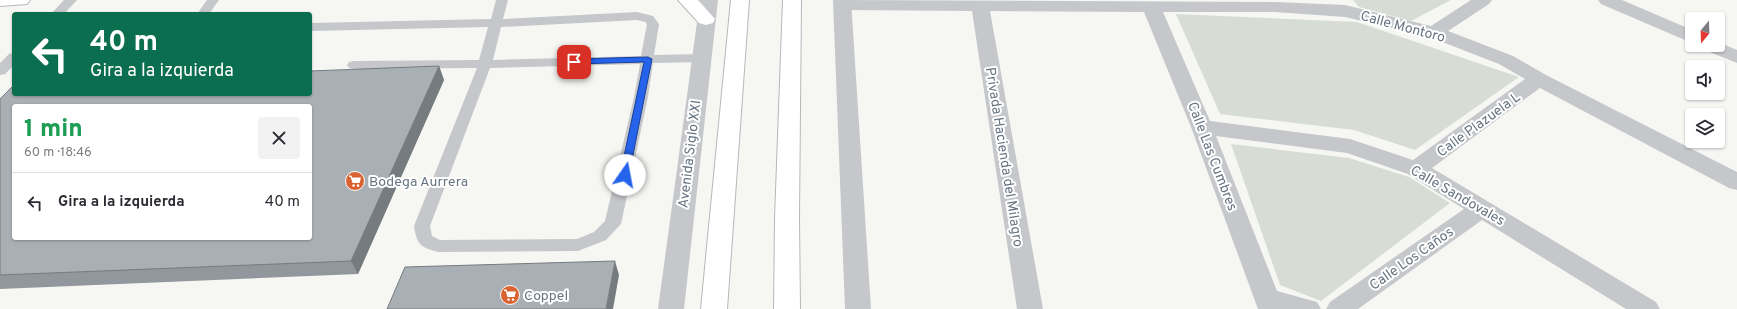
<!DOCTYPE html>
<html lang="es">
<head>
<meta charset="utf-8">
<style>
  :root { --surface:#fff; --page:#f2f2f3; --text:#2b2b33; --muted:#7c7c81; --line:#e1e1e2 }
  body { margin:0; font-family:Overpass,sans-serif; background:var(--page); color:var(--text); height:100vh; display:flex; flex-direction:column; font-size:15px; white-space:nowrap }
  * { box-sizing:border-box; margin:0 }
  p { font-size:13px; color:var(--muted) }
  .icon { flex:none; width:22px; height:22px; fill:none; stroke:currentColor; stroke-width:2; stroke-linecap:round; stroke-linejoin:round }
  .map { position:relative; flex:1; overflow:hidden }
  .sheet { position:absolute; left:12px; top:104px; width:300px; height:136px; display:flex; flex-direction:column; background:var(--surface); border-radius:4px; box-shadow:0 1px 3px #0004 }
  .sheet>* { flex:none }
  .guide { position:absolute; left:12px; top:12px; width:300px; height:84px; border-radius:4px; box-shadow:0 1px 3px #0004; background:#0b6e4f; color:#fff; overflow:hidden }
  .needle { width:26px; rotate:199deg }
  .tools { position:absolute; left:1685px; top:12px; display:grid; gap:8px }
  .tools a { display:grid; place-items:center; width:40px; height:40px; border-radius:4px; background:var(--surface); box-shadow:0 1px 3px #0004; font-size:20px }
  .pin { position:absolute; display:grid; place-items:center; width:34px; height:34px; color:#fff; margin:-17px; border-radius:8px; box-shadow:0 2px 6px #0006 }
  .me { position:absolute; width:44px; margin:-22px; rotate:12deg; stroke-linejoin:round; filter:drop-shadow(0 0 3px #0008) }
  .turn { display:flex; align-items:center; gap:14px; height:84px; padding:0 12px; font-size:18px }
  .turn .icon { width:52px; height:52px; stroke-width:2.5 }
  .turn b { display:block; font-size:28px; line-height:34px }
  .round { display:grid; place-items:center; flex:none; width:42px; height:42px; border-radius:4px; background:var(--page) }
  .overview { display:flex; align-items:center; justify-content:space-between; height:68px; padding:0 12px }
  h1 { font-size:24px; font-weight:800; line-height:30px; color:#1e9e55 }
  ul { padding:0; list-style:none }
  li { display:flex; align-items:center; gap:12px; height:60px; padding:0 12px; border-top:1px solid var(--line) }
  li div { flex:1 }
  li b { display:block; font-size:15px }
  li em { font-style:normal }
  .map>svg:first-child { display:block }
</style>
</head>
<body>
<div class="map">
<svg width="1737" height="309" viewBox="0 0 1737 309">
  <rect width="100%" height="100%" fill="#f6f6f3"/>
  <path fill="#d7ddd4" d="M 1353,0 L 1451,0 L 1411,21 L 1359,7 Z
    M 1176,14 L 1357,22 L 1519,77 L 1415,150 L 1354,130 L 1220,114 Z
    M 1231,144 L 1349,158 L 1409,177 L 1450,203 L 1321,301 L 1280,285 Z"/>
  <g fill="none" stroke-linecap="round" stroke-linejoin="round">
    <g stroke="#b5b9bd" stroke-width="2">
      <path id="secondary" d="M 0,0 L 30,0 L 27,4 L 0,6 Z
        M 678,0 L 698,0 L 715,19 L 713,23 L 706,25 L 699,23 Z"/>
    </g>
    <g stroke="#b5b8bb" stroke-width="2">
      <path id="trunk" d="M 731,0 L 749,0 L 727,309 L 701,309 Z
        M 783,0 L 801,0 L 799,218 L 800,309 L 774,309 L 775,218 Z"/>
    </g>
    <path fill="#c5c7cb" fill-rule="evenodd" d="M 64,0 L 77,0 L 64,14 L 51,14 Z
      M 207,0 L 219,0 L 209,14 L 197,14 Z
      M 496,0 L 508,0 L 503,19 L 637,12 L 653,16 L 659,24 L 654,55 L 701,54 L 706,55 L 708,58 L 706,61 L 701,62 L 653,63 L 648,97 L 621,224 L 606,240 L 578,251 L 438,252 C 420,247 417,245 414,226 L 477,68 L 354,69 L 349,68 L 347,65 L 349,62 L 354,61 L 479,60 L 488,27 L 310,31 L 310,23 L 491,19 ZM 637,20 L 645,22 L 647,24 L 641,56 L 493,60 L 501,27 ZM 640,64 L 634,97 L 605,221 L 594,232 L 577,239 L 440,240 L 432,236 L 430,226 L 490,68 Z
      M 14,53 L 14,65 L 5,74 L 0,75 L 0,63 L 9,54 Z"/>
    <path fill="#c5c7cb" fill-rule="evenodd" d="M 841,0 L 1275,2 L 1345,5 L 1431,26 L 1471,0 L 1492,0 L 1489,4 L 1448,31 L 1513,56 L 1546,75 L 1737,172 L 1737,190 L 1729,188 L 1540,88 L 1432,168 L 1656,302 L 1660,309 L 1626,309 L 1482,220 L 1358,309 L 1326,309 L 1330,302 L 1464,209 L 1408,174 L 1347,153 L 1216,136 L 1277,291 L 1317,302 L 1321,309 L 1258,309 L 1191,127 L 1144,12 L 990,11 L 1043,309 L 1017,309 L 972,11 L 843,10 L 837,9 L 834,5 L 837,1 ZM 1163,12 L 1275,12 L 1345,17 L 1427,36 L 1499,64 L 1525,79 L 1413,160 L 1350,139 L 1210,121 Z
      M 1598,0 L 1622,0 L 1692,30 L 1692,43 L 1601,4 Z
      M 1718,42 L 1737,50 L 1737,63 L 1702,49 L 1699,45 L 1718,45 Z"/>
    <path fill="#c5c7cb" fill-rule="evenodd" d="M 700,0 L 718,0 L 684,309 L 658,309 Z
      M 833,0 L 851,0 L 871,309 L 845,309 Z"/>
    <use href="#secondary" fill="#fff" fill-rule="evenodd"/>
    <use href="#trunk" fill="#fff" fill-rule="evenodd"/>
  </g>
  <path fill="#91979c" d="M 439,66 L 444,80 L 358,274 L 0,289 L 0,99 Z"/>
  <path fill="#767b7f" d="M 439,66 L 444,80 L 358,274 L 351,261 Z
    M 615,261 L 619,275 L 613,309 L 606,309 Z"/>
  <path fill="#a9b0b5" stroke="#767b7f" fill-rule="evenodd" d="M 439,66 L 351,261 L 0,275 L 0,99 L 14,85 L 14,94 L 310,94 L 310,71 ZM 14,106 L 310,106 L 310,238 L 14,238 Z
    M 615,261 L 606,309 L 387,309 L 405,267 Z"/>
  <path fill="#2563eb" stroke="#184099" d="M 648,57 L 652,59 L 629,175 L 625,178 L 620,175 L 644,62 L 574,64 L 570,62 L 574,59 Z"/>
  <defs>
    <g id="supermarket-disc" transform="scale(1)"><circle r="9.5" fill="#d96330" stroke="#fff"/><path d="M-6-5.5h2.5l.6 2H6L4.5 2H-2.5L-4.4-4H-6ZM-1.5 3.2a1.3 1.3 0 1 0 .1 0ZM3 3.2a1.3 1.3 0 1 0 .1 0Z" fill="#fff"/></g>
  </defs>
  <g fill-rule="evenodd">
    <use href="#supermarket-disc" x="355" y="181"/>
    <use href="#supermarket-disc" x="510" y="295"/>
  </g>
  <g text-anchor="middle" stroke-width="4" stroke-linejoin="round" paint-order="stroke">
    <g font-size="14" fill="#677482" stroke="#fff">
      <text transform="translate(1403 26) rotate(15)" y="5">Calle Montoro</text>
      <text transform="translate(1478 124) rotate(-36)" y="5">Calle Plazuela L</text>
      <text transform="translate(689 154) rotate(-83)" y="5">Avenida Siglo XXI</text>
      <text transform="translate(1213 156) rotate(69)" y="5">Calle Las Cumbres</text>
      <text transform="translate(1005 157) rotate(81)" y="5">Privada Hacienda del Milagro</text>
      <text transform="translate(1458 195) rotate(30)" y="5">Calle Sandovales</text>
      <text transform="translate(1411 258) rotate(-35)" y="5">Calle Los Caños</text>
    </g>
    <g font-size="14" fill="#677482" stroke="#fff" text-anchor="start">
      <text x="369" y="186">Bodega Aurrera</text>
      <text x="524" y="300">Coppel</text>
    </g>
  </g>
</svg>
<div class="tools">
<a><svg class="needle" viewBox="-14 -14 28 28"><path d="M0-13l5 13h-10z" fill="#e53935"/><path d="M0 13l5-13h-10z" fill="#7c7c81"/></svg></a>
<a><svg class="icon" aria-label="sound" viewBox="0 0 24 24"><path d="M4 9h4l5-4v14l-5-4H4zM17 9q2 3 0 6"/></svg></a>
<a><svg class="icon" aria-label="layers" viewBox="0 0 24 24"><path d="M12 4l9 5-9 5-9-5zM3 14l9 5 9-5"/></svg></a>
</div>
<div class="pin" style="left:574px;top:62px;background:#d93025"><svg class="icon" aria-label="arrive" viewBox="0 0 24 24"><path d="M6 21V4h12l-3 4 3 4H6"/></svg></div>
<svg class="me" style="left:625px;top:175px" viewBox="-20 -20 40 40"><circle r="19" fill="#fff"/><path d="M0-13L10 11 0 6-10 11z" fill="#2563eb"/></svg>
<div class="guide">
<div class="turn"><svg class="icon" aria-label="left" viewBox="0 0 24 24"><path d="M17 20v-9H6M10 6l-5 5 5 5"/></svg><div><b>40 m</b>Gira a la izquierda</div></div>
</div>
<section class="sheet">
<div class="overview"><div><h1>1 min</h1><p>60 m · 18:46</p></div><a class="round"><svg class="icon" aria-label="close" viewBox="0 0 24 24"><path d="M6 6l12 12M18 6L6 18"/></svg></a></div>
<ul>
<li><svg class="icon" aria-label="left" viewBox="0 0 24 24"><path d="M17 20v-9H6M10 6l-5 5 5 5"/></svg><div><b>Gira a la izquierda</b></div><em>40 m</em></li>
</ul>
</section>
</div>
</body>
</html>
